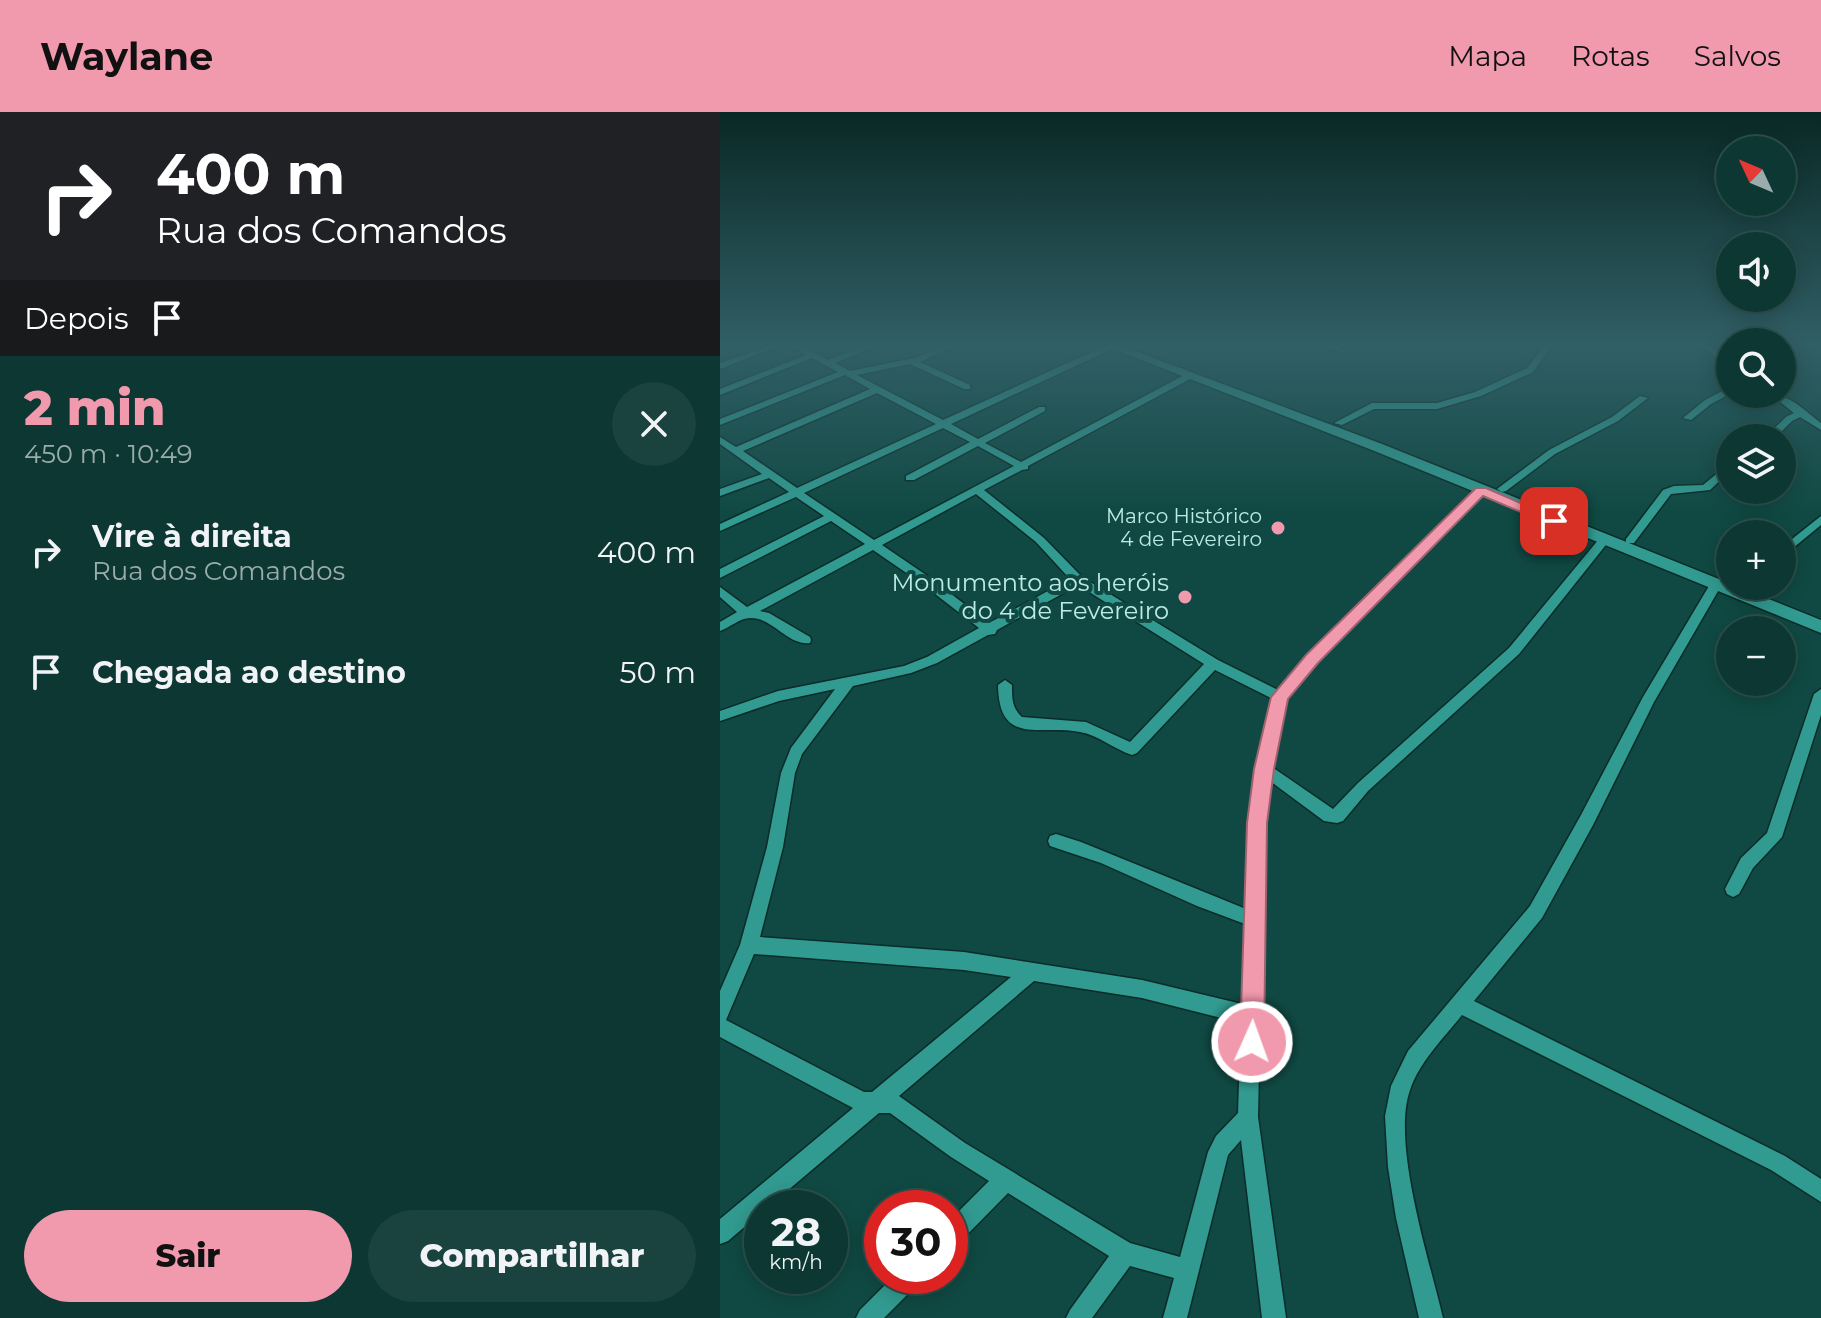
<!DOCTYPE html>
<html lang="pt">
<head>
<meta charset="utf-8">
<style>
  :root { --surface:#0c3732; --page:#1a423e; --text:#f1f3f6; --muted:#9aacac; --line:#2c514d; --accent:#f29aad }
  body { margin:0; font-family:Montserrat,sans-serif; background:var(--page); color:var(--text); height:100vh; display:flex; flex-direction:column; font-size:30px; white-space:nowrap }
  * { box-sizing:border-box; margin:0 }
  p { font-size:26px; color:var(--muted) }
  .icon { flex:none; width:44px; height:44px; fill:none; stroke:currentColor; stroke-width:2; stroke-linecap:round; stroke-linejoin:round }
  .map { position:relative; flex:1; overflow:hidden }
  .sheet { display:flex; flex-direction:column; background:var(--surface); width:720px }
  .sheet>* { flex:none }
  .hud { background:#202124; color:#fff; overflow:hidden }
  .needle { width:52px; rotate:314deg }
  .controls { position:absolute; left:996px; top:24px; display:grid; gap:16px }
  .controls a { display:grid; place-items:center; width:80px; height:80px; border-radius:50%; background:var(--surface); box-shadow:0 4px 20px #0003,0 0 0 2px var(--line); font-size:40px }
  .speed { position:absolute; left:24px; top:1078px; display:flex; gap:16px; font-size:40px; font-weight:700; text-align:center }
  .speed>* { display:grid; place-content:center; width:104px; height:104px; border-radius:50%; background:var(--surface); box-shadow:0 4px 20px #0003,0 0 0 2px var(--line); line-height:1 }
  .speed small { font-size:20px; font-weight:400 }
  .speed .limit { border:12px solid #d22; background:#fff; color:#111 }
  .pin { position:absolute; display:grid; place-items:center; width:68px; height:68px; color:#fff; margin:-34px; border-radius:16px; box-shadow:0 4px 12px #0006 }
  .me { position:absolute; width:88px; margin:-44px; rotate:2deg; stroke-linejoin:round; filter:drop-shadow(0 0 6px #0008) }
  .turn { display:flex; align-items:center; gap:28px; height:168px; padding:0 24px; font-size:36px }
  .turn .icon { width:104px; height:104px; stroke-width:2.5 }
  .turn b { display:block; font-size:56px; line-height:68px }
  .then { display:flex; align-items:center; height:76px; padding:0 24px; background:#0003; gap:16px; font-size:30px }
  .round { display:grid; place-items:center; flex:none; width:84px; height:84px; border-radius:42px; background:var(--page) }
  .summary { display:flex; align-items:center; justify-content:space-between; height:136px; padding:0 24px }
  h1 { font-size:48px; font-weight:800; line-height:60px; color:var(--accent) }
  .cta { display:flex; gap:16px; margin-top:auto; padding:16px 24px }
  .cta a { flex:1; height:92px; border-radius:48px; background:var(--accent); color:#111; font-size:32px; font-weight:800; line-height:92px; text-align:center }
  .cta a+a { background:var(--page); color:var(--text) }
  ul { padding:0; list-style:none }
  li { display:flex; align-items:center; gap:24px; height:120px; padding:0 24px }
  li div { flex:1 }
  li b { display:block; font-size:30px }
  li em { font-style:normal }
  header { display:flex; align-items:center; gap:48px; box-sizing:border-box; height:112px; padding:0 40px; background:var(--accent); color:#111 }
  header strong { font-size:38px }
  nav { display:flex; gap:44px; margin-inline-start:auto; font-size:28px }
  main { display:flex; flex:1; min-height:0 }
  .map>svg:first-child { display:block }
</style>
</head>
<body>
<header>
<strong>Waylane</strong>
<nav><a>Mapa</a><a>Rotas</a><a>Salvos</a></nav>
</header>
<main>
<section class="sheet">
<div class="hud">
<div class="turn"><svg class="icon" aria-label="right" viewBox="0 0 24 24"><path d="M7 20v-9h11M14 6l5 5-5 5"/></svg><div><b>400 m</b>Rua dos Comandos</div></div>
<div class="then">Depois<svg class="icon" aria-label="arrive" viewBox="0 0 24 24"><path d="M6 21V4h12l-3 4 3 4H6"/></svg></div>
</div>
<div class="summary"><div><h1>2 min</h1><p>450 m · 10:49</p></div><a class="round"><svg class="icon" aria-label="close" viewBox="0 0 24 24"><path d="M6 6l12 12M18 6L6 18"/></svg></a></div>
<ul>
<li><svg class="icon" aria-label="right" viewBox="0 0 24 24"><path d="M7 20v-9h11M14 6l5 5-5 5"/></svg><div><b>Vire à direita</b><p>Rua dos Comandos</p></div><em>400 m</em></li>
<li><svg class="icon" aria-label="arrive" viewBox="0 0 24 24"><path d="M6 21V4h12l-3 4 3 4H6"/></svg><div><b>Chegada ao destino</b></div><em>50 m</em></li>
</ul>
<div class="cta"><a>Sair</a><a>Compartilhar</a></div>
</section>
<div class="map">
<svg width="1101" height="1206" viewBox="0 0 1101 1206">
  <rect width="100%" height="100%" fill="#104943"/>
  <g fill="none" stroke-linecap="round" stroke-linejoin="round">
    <g stroke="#0b2c28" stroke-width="3">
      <path id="minor" d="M 51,233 L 62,233 L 0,257 L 0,251 Z
        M 70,233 L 80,233 L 108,248 L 147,233 L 158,233 L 115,251 L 130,259 L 195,246 L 226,233 L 236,233 L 200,250 L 250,273 L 250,277 L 244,277 L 190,252 L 137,263 L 223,308 L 387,233 L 394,233 L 394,236 L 231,312 L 258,327 L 319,295 L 325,295 L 325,299 L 265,331 L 301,350 L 468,261 L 474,261 L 474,265 L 308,354 L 308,357 L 302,358 L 264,378 L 324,426 L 362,465 L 498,548 L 558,578 L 587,544 L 757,376 L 765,376 L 765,380 L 597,550 L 567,587 L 552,655 L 613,697 L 638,671 L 789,536 L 879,427 L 883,426 L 889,429 L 799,542 L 648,679 L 623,709 L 617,711 L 604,709 L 550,669 L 545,711 L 541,900 L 542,904 L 540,909 L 538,1005 L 566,1206 L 542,1206 L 521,1028 L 508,1043 L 467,1206 L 443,1206 L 454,1166 L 410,1154 L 372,1206 L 346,1206 L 350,1198 L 389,1144 L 288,1081 L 238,1132 L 230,1135 L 230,1108 L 269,1069 L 231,1045 L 170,1001 L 159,1001 L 47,1096 L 42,1096 L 42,1100 L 8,1129 L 0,1132 L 0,1107 L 133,996 L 0,925 L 0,879 L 20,833 L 47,735 L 61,661 L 71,636 L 115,577 L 59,589 L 0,609 L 0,599 L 58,579 L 184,554 L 207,545 L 259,516 L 201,471 L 153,438 L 40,499 L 49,501 L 90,525 L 91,528 L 90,531 C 68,534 52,505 30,506 C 20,506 9,516 0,519 L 0,510 L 17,500 L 0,485 L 0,475 L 27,495 L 145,432 L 111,409 L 0,466 L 0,457 L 104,404 L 76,385 L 0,419 L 0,412 L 69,380 L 49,366 L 0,384 L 0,377 L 42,362 L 0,332 L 0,325 L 16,335 L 150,277 L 125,263 L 0,313 L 0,307 L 118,260 L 92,246 L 0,283 L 0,277 L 86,243 ZM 157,281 L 216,312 L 77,376 L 23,339 ZM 223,316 L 250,330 L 186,364 L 186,368 L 194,368 L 258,334 L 294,354 L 154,428 L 84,381 ZM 256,382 L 316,430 L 350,467 L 269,511 L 209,465 L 162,433 ZM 358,473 L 484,552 L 410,630 L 366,610 L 302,605 C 292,596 292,587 292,573 L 285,568 L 278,573 C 279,635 319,612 360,620 C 378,623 394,637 412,643 L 417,641 L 495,558 L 553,587 L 537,657 L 529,711 L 526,797 L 361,730 L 336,722 L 330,724 L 328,729 L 330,734 L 381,751 L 477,794 L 525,812 L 522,892 L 422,868 L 244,840 L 40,825 L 63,735 L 75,661 L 82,642 L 133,574 L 191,561 L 217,551 L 268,523 L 275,522 L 277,518 ZM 34,842 L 244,858 L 291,865 L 152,980 L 144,980 L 6,908 ZM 314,869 L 422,886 L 521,911 L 518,1001 L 496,1024 L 488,1040 L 460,1145 L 410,1131 L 245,1031 L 179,984 Z
        M 421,233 L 432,233 L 416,238 L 416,234 Z
        M 599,233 L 611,233 L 629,239 L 625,241 Z
        M 825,233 L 833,233 L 813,260 L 761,284 L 717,297 L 654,297 L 622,313 L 614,311 L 652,291 L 717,291 L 755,280 L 807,256 Z
        M 982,233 L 991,233 L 1010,249 L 1010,256 Z
        M 1010,275 L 1010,282 L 991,292 L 971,308 L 963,306 L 985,288 Z
        M 1050,282 C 1070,282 1086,300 1101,311 L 1101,318 L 1080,305 L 1072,309 L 1055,326 L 1044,326 L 1066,305 L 1074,301 Z
        M 920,284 L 928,286 L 898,309 L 835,342 L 786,379 L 782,380 L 777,377 L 829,338 L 892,305 Z
        M 1010,351 L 1010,359 L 990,378 L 951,382 L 914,431 L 906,431 L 906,427 L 943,378 L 954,374 L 983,373 Z
        M 1101,404 L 1101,413 L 1062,445 L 1062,435 Z
        M 995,470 L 1001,474 L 934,590 L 873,713 L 822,806 L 754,889 L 1065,1044 L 1101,1067 L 1101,1090 L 1051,1058 L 742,903 C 723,927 700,949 690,978 C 671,1031 710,1150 723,1206 L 699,1206 L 676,1106 L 668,1055 L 665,1004 L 671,974 L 688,939 L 810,794 L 861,703 L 923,585 L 989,474 Z
        M 1023,474 L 1035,474 L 1028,479 L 1024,478 Z
        M 1101,577 L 1101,603 L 1062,725 L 1033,756 L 1019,782 L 1013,785 L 1007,782 L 1005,777 L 1021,746 L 1047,721 L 1094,582 Z
        M 174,1164 L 201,1164 L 198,1172 L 164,1206 L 136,1206 L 140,1198 Z"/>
    </g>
    <g stroke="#0b2c28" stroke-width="3">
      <path id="secondary" d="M 383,233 L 399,233 L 662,332 L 1101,508 L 1101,521 L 652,338 Z"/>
    </g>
    <use href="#minor" fill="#329b91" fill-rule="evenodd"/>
    <use href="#secondary" fill="#329b91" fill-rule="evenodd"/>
  </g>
  <linearGradient id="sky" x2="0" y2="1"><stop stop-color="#092825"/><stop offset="0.58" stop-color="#315f66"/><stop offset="1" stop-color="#315f66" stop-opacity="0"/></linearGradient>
  <rect width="1101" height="402" fill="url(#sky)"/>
  <path fill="#f29aad" stroke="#9d6470" stroke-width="2" d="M 756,376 L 766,376 L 842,409 L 834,413 L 829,412 L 763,384 L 598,551 L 568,587 L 554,657 L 547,711 L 544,930 L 541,939 L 532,942 L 523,939 L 520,930 L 527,711 L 534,657 L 551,585 L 586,543 Z"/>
  <g fill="#f29aad" stroke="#104943" stroke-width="3">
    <circle cx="558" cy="416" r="8"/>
    <circle cx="465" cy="485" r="8"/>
  </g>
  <g text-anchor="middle" stroke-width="8" stroke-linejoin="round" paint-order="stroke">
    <g font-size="20" fill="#bceae4" stroke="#104943" text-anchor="end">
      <text x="542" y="411">Marco Histórico<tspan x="542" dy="23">4 de Fevereiro</tspan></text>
    </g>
    <g font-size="24" fill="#bceae4" stroke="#104943" text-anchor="end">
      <text x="449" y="479">Monumento aos heróis<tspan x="449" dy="28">do 4 de Fevereiro</tspan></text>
    </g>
  </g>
</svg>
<div class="controls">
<a><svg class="needle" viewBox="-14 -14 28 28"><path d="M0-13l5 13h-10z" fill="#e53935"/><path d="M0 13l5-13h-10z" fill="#9aacac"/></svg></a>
<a><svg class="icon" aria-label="sound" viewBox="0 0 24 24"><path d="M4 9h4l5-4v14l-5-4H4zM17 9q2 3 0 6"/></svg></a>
<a><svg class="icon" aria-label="search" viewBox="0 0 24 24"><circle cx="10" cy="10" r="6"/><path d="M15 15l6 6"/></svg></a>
<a><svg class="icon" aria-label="layers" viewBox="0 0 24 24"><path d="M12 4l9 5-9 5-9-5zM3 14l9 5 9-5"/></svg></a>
<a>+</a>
<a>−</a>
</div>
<div class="speed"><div>28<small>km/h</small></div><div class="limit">30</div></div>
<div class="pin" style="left:834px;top:409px;background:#d93025"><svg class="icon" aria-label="arrive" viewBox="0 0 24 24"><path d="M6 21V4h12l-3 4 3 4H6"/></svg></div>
<svg class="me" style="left:532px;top:930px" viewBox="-20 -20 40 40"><circle r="17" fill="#f29aad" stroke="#fff" stroke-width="3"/><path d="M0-11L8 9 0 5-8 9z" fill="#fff"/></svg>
</div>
</main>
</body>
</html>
